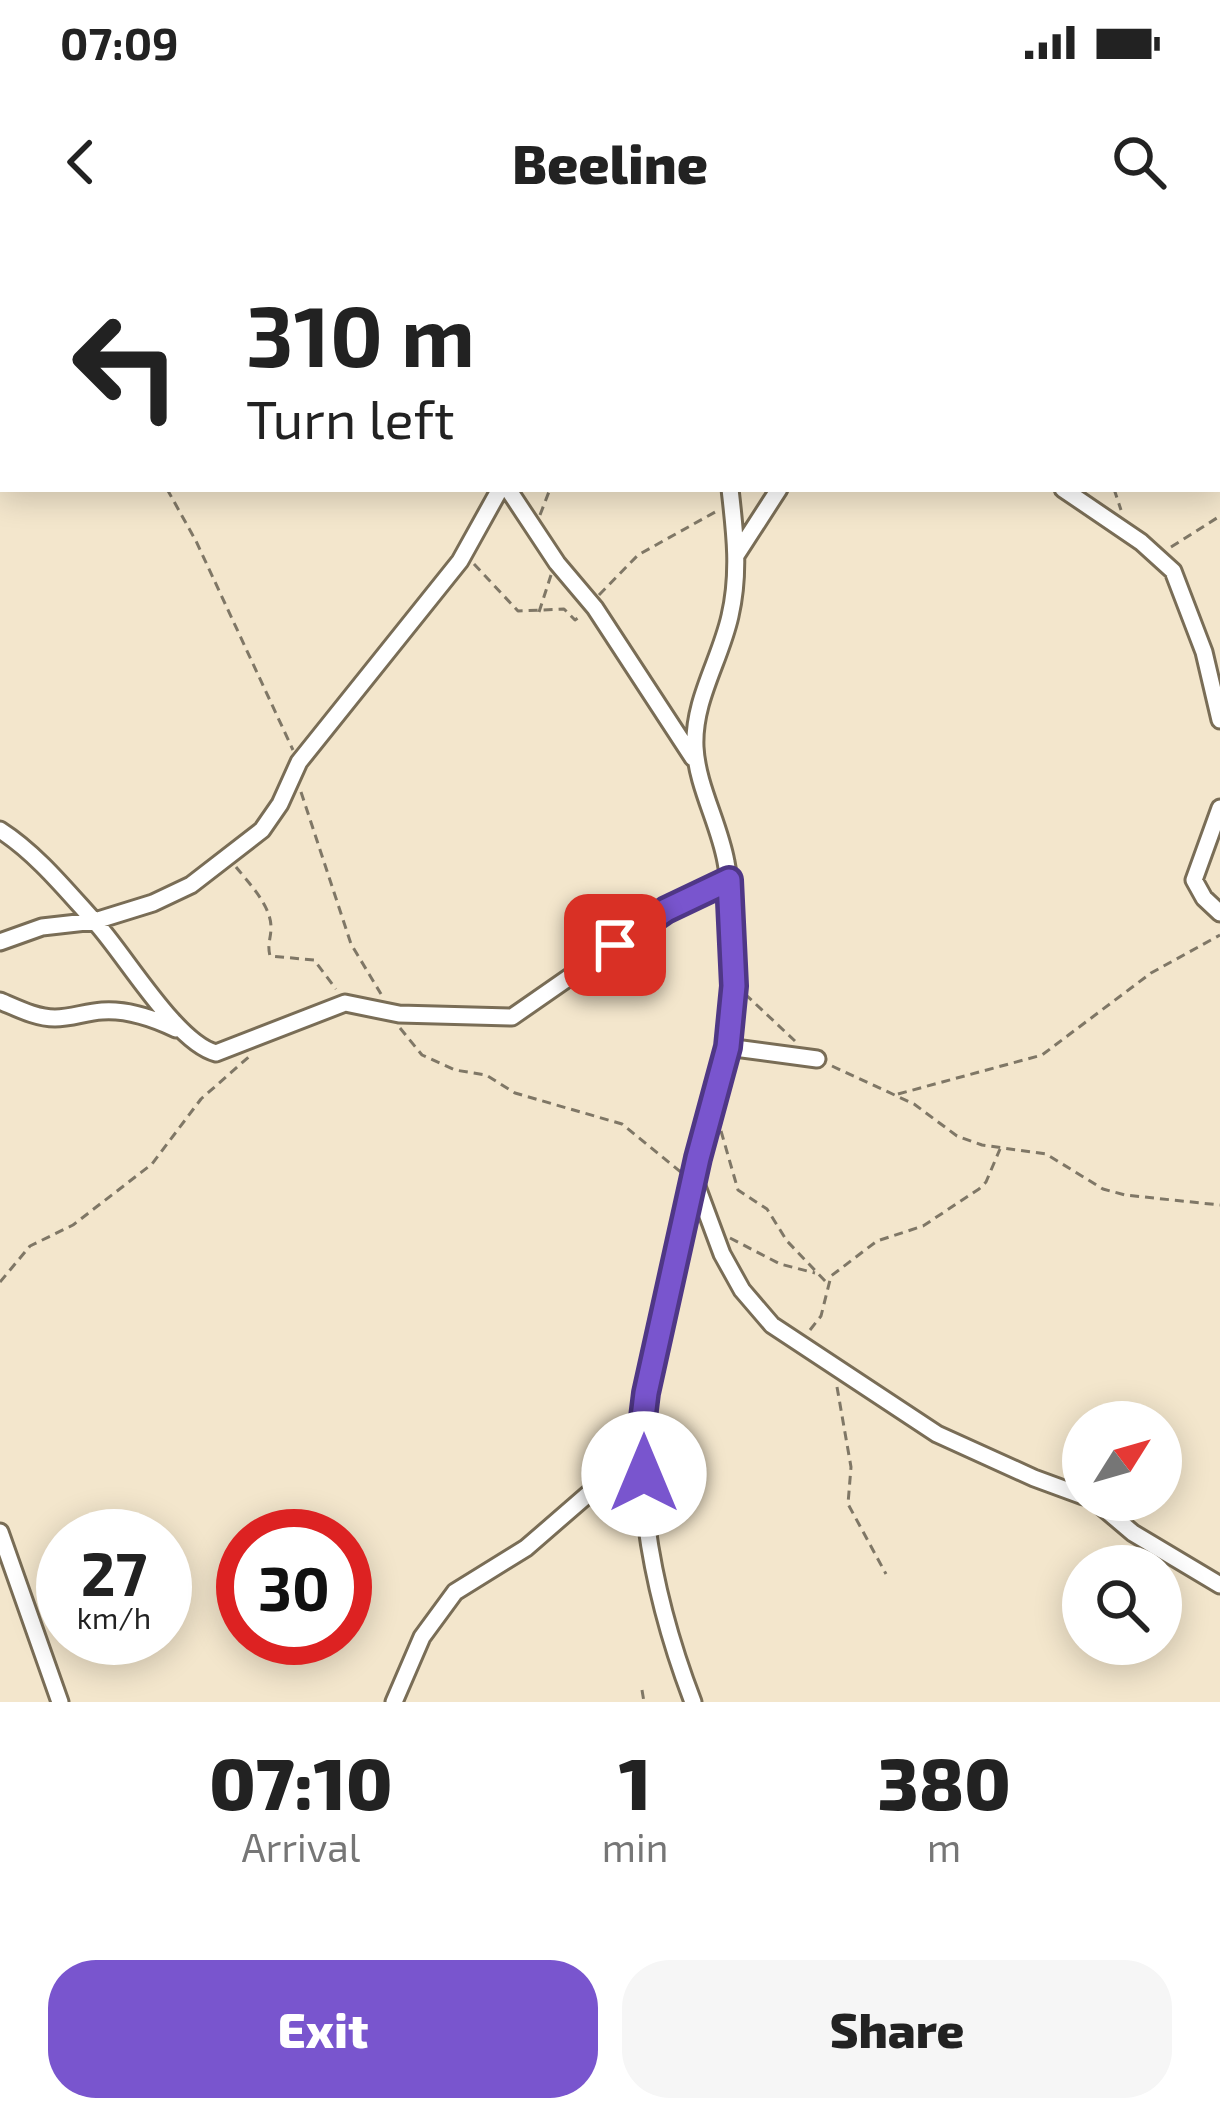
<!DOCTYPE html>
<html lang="en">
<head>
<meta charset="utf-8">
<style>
  :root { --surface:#fff; --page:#f6f6f6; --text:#222; --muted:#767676; --accent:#7955ce }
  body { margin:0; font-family:"Exo 2",sans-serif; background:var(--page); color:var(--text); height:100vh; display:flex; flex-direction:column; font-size:45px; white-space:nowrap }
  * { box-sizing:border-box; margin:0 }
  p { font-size:39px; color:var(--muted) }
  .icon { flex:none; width:66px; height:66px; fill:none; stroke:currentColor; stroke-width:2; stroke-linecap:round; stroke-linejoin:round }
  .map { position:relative; height:1462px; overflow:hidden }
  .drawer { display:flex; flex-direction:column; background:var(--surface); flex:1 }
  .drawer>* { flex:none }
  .banner { position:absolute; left:0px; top:0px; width:1221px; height:252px; box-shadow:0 6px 30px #0003; background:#fff; color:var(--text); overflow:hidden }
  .needle { width:78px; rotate:53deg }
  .buttons { position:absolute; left:1062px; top:1161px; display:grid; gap:24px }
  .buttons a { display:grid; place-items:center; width:120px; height:120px; border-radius:50%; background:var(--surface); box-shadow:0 6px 30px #0003; font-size:60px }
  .speed { position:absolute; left:36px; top:1269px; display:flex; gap:24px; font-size:60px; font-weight:700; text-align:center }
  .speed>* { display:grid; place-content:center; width:156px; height:156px; border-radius:50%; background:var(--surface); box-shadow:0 6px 30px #0003; line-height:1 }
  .speed small { font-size:30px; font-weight:400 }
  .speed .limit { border:18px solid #d22; background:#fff; color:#111 }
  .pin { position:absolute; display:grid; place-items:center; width:102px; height:102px; color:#fff; margin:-51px; border-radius:24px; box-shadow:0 6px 18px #0006 }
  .me { position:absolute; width:132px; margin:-66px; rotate:0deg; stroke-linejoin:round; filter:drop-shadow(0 0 9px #0008) }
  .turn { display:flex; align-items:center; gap:42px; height:252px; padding:0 48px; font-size:54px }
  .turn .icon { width:156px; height:156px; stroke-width:2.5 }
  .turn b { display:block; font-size:84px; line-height:102px }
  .eta { display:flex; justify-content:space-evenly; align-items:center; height:204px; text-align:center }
  .eta b { font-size:72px; font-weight:800; line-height:84px }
  .primary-button { display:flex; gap:24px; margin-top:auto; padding:24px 48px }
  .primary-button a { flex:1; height:138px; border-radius:48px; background:var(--accent); color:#fff; font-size:48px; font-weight:800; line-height:138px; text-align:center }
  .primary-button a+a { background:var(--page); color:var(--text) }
  .status { display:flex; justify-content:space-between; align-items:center; height:84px; padding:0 60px; background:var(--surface); direction:ltr }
  .status svg { height:33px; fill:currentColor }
  header { display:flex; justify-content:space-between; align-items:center; height:156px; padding:0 48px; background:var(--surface); font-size:54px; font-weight:800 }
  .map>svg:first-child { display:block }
</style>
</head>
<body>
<div class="status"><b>07:09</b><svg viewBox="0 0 49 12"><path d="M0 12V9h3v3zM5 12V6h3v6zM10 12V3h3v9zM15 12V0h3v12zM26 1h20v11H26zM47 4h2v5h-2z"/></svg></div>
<header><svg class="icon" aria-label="back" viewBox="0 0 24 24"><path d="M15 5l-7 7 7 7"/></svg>Beeline<svg class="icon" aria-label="search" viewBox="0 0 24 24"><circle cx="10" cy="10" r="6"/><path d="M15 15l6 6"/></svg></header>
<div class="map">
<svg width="1220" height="1462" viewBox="0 0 1220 1462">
  <rect width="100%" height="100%" fill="#f3e6cc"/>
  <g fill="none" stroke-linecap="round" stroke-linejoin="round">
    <g stroke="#796d56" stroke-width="21">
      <path id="street" d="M 277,0 L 279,3
        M 709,0 L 709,3
        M 868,0 L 869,3
        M 235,3 L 238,0
        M 681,3 L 685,0
        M 947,3 L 949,0
        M 0,150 L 3,149
        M 508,249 L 557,323 L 595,368 L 693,518
        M 1063,249 L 1141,302 L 1173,331 L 1204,412 L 1220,480
        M 737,314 L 779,249
        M 1220,568 L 1194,640 L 1204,658 L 1220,673
        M 0,590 C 36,613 66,650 95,682 C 124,713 176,803 216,813 L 345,763 L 399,774 L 512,777 L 666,670 L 729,640
        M 0,702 L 42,687 L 95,681 L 153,663 L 191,645 L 262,590 L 280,564 L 299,522 L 460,321 L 500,249
        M 0,761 C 17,768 36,778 55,778 C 71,778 86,772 102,771 C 128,769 153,778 176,789
        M 727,807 L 817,819
        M 696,944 L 722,1014 L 742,1050 L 772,1085 L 937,1194 L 1034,1238 L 1083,1256
        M 1094,1260 L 1133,1293 L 1220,1345
        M 0,1292 L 60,1462
        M 394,1462 L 422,1397 L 455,1352 L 526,1308 L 601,1243 L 641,1194
        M 693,1462 C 660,1376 640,1288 641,1195 C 642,1141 660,1086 673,1034 C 682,996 690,957 698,918 C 706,880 722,842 728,803 C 736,745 738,680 726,622 C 719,583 697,546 695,507 C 693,460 720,421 730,376 C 740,333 735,292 730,249"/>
    </g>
    <path stroke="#7f7766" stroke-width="3" stroke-dasharray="9 6" stroke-linecap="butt" d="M 30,0 L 32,3
      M 515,0 L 520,3
      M 730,0 L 732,3
      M 1073,0 L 1074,3
      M 167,249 L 196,301 L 293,510
      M 1114,249 L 1121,270
      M 540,275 L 550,249
      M 1171,307 L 1220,276
      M 474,324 L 518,371 L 564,369 L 575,380 L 581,376
      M 599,355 L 638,315 L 717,271
      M 539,372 L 551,335
      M 301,552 L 351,704 L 381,754
      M 236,627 C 249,643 271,666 271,687 C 271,699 267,704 270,716 L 314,720 L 336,749
      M 745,754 L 795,801
      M 400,788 L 422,815 L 455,830 L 486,835 L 515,853 L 622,884 L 682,933
      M 832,826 L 914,864 L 957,896 L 982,905 L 1046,914 L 1103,949 L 1125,955 L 1220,965
      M 898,854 L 1042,815 L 1151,733 L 1220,695
      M 721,891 L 738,950 L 767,969 L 787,1001 L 828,1044
      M 730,998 L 780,1024 L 815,1033
      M 0,1042 L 30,1006 L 73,985 L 152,924 L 201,859 L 252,814
      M 810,1090 L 821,1076 L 831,1036 L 877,1001 L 923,986 L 979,949 L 986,942 L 1000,909
      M 837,1147 L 851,1227 L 848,1264 L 886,1334
      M 642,1450 L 644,1462"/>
    <use href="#street" stroke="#fff" stroke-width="15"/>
  </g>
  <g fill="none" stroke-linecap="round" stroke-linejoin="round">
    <g stroke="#4f3786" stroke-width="30">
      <path id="route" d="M 615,705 L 666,670 L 729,640 L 734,746 L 728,807 L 698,918 L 646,1153 L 641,1194 L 644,1234"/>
    </g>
    <use href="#route" stroke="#7955ce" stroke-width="21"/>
  </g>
</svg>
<div class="buttons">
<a><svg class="needle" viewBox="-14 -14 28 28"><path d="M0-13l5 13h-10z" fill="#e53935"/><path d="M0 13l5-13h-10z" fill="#767676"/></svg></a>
<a><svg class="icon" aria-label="search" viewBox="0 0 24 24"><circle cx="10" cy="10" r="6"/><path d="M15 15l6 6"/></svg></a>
</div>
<div class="speed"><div>27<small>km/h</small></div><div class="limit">30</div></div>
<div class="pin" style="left:615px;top:705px;background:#d93025"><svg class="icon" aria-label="arrive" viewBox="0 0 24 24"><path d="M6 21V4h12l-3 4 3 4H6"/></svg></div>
<svg class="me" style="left:644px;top:1234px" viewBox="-20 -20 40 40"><circle r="19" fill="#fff"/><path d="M0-13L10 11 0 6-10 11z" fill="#7955ce"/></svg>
<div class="banner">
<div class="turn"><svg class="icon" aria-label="left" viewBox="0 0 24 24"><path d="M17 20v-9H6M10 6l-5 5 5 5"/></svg><div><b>310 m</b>Turn left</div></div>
</div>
</div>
<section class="drawer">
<div class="eta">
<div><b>07:10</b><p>Arrival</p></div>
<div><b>1</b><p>min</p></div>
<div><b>380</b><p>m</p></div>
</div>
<div class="primary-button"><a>Exit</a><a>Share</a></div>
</section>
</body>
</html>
